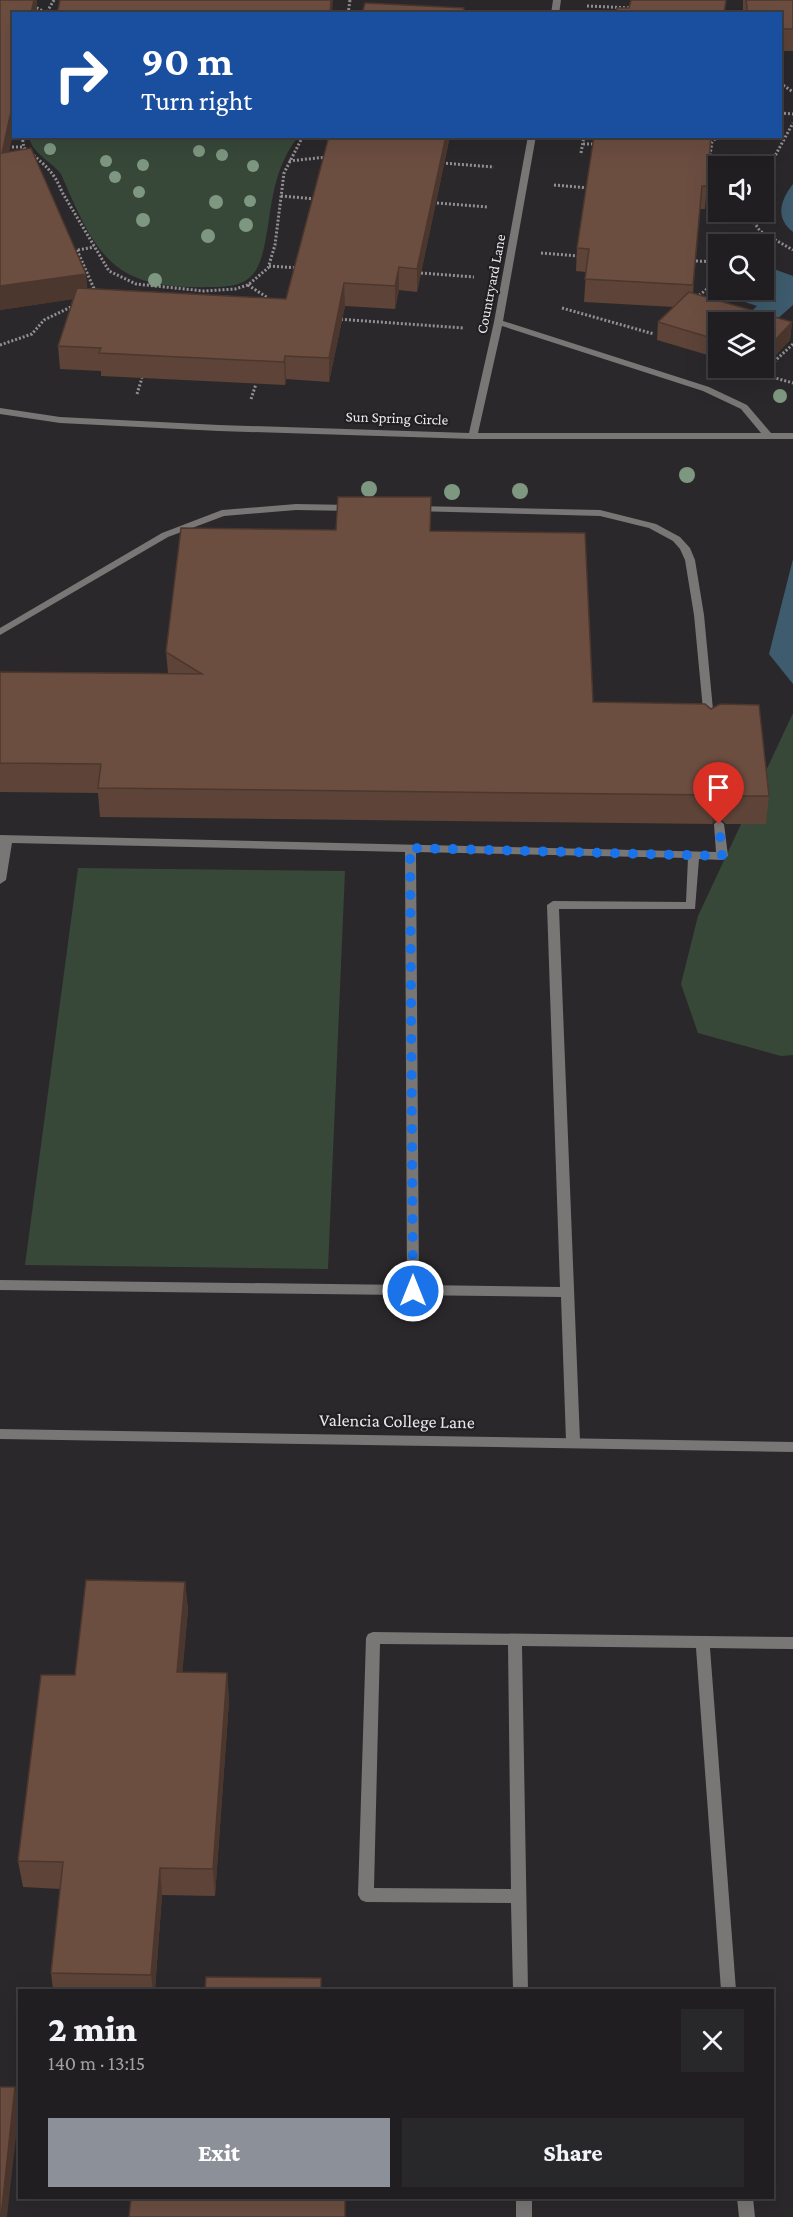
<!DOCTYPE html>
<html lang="en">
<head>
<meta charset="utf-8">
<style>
  :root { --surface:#201e20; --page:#282729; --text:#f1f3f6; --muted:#a2a2a5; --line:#3d3c3e; --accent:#8c9099 }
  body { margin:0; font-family:"Crimson Pro",serif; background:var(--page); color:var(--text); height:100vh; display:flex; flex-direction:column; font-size:22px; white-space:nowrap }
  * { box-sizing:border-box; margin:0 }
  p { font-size:20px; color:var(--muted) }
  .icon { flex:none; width:33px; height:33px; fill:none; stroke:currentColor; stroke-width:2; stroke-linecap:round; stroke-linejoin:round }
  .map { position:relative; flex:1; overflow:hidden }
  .sheet { position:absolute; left:18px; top:1989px; width:756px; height:210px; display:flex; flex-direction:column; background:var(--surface); border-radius:0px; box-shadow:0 6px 24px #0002,0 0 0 2px var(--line) }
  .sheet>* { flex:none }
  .banner { position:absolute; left:12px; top:12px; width:770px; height:126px; border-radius:0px; box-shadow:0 6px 24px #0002,0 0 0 2px var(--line); background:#1a4fa0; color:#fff; overflow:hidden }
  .tools { position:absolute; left:708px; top:156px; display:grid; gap:12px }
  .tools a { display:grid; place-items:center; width:66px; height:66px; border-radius:0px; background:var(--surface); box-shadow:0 6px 24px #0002,0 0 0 2px var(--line); font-size:30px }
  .pin { position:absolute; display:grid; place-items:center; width:51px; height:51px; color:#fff; margin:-62px -26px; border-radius:50% 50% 50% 0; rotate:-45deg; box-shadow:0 0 6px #0007 }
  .pin .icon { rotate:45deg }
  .me { position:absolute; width:66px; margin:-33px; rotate:0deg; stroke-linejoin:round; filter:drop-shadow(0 0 4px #0008) }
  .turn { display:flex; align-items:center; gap:21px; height:126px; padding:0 30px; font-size:27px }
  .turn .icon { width:78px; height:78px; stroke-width:2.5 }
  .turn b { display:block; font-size:42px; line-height:51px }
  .round { display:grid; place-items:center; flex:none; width:63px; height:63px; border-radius:0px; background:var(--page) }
  .overview { display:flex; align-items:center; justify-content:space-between; height:102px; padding:0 30px }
  h1 { font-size:36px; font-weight:800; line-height:45px }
  .primary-button { display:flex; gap:12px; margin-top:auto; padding:12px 30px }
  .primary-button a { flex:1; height:69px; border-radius:0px; background:var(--accent); color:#fff; font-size:24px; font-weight:800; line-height:69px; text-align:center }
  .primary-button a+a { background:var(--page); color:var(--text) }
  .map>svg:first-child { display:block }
</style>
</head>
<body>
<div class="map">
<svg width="793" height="2217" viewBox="0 0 793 2217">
  <rect width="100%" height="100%" fill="#2b282b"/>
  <path fill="#374839" d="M 29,136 L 298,136 L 298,137 C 277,164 273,192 268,226 C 265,241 264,256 256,270 C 246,287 226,287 208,287 C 112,290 96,255 61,174 C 51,161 31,153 29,136 Z
    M 793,713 L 793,1055 L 781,1056 L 698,1033 L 681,984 L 698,916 Z
    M 78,868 L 345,871 L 328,1269 L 25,1265 Z"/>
  <path fill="#3e5c6e" d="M 793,184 L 793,232 C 775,218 780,201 793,184 Z
    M 771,268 L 793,276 L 793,305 L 767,328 L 764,322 L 742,320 L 757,306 L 736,299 L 746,290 L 764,290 L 764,275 Z
    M 793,559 L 793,684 L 769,654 Z"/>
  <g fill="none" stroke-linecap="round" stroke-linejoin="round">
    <path stroke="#939093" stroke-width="3" stroke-dasharray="2 2" stroke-linecap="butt" d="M 33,6 L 49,14
      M 587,6 L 633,8
      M 47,12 L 54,0
      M 722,12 L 733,14
      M 348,14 L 350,0
      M 780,83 L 793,92
      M 780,113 L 793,114
      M 22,136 L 24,148 C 42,162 54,171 62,192 L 109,271 L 136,284 L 204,291 L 235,289 L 248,285 L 268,268 L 275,245 L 284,173 L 303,136
      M 570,136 L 584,137
      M 718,136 L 712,142 L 709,161 L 718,173
      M 583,144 L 596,144
      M 0,147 L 24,147
      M 581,153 L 584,136
      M 289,161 L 327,157
      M 442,163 L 494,167
      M 764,176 L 793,123
      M 554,185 L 589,188
      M 706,192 L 718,193
      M 281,196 L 316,199
      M 437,203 L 488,207
      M 747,212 L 760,231 L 793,250
      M 760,244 L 768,238
      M 77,250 L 95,291
      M 78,250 L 94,247
      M 541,253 L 579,256
      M 696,261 L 718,262
      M 269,266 L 299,268
      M 421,273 L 474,277
      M 248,285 L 268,298 L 267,303
      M 696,298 L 718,280
      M 562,308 L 654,334
      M 337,319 L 464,328
      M 793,344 L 761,374 L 793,383
      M 0,345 L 32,334 L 44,320 L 75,305
      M 137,394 L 142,378
      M 251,399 L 256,384"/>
    <path fill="#787775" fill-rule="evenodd" d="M 553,0 L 561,0 L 559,14 L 551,14 Z
      M 528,136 L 536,136 L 503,321 L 709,387 L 747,405 L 771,433 L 793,433 L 793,439 L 473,439 L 219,431 L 60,423 L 0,414 L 0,408 L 60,417 L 219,425 L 469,433 L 494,322 ZM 502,326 L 703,391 L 741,409 L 761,433 L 478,433 Z
      M 296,504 L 352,505 L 357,508 L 352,511 L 296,510 L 224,516 L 168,537 L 0,635 L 0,628 L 162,533 L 222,510 Z
      M 415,506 L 600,510 L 656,524 L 680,537 L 690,548 L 695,560 L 704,615 L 714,720 L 713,722 L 705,722 L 704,720 L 694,615 L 685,560 L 680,549 L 673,541 L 649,528 L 600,516 L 412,511 L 410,509 Z
      M 719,820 L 724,824 L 728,856 L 722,860 L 699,859 L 695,909 L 559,909 L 580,1441 L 578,1445 L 573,1446 L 568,1445 L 566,1441 L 561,1297 L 0,1290 L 0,1280 L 407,1285 L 405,852 L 12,843 L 6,880 L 0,884 L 0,835 L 716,852 L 714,824 ZM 416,852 L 688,858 L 686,902 L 553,901 L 547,905 L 560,1287 L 419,1285 Z
      M 373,1632 L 793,1637 L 793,1649 L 710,1648 L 736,1990 L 721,1990 L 696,1648 L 522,1646 L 528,1990 L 513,1990 L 511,1903 L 366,1902 L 361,1900 L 358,1895 L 366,1638 L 368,1634 ZM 380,1644 L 508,1645 L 511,1889 L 374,1888 Z
      M 516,2198 L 532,2198 L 532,2217 L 516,2217 Z
      M 737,2198 L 753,2198 L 755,2217 L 739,2217 Z"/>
    <path fill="#787775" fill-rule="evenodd" d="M 0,1429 L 793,1442 L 793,1452 L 0,1439 Z"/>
  </g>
  <g fill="#7e9781">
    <circle cx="50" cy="149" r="6"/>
    <circle cx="199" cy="151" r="6"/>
    <circle cx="222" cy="155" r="6"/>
    <circle cx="106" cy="161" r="6"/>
    <circle cx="143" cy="165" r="6"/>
    <circle cx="253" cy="166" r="6"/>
    <circle cx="115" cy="177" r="6"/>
    <circle cx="139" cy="192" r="6"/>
    <circle cx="250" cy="201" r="6"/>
    <circle cx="216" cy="202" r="7"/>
    <circle cx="143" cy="220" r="7"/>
    <circle cx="246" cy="225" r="7"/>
    <circle cx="208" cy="236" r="7"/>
    <circle cx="155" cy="280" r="7"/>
    <circle cx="780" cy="396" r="7"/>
    <circle cx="687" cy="475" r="8"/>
    <circle cx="369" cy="489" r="8"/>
    <circle cx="520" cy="491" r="8"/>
    <circle cx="452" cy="492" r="8"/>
  </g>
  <path fill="#5d4338" d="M 0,0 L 38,10 L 37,14 L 14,14 L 9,151 L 86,274 L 87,288 L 286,299 L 450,136 L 417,292 L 399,290 L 395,309 L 345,306 L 329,382 L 286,379 L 285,385 L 101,376 L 101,371 L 60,369 L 58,346 L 73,299 L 0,310 Z
    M 743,0 L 793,0 L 793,51 L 780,51 L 780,14 L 743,14 Z
    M 711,136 L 705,209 L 700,209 L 693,293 L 792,322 L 790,340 L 761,371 L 751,368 L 764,368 L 764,322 L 718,322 L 718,358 L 657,340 L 658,322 L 674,307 L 584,302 L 586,272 L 576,271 L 577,248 Z
    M 430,531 L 593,702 L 769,796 L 766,824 L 726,824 L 719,818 L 712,824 L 100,817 L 98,793 L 0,792 L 0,672 L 168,673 L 166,652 Z
    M 185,1582 L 188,1610 L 182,1672 L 227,1673 L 229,1701 L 215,1896 L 162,1895 L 155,1990 L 53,1990 L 51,1973 L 60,1889 L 23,1887 L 18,1861 L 75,1675 Z"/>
  <path fill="#4c372e" d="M 34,0 L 37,0 L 37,14 L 31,14 Z
    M 331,0 L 333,0 L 332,14 L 330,14 Z
    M 14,98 L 14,130 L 4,175 L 2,153 Z
    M 446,136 L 450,136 L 417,292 L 417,269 Z
    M 399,267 L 399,290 L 395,309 L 395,286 Z
    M 86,274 L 87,297 L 0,310 L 0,286 Z
    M 344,283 L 345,306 L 329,382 L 329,358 Z
    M 792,322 L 790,340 L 761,371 L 761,368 L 764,368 L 764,352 Z
    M 285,356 L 286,379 L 285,385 L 284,362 Z
    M 722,789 L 719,818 L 712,824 L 715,795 Z
    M 185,1582 L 188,1610 L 180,1700 L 177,1672 Z
    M 227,1673 L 229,1701 L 215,1896 L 213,1869 Z
    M 160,1868 L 162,1895 L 155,1990 L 153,1990 L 151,1975 Z
    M 15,2087 L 19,2109 L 7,2217 L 1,2217 Z"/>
  <path fill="#6c4e41" stroke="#4c372e" stroke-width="1.5" d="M 0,0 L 34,0 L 31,14 L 14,14 L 14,98 L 2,153 L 31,148 L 86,274 L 0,286 Z
    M 60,0 L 331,0 L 330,14 L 57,14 Z
    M 631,0 L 726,0 L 724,14 L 616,14 L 617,8 L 629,8 Z
    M 746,0 L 793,0 L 793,29 L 780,29 L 780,14 L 748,14 Z
    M 365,3 L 464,8 L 463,14 L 362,14 Z
    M 329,136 L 446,136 L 417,269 L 399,267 L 395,286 L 344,283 L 329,358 L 285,356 L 284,362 L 99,353 L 101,348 L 58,346 L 77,288 L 286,299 Z
    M 594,136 L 711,136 L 707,186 L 702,186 L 693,285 L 585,279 L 589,249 L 577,248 Z
    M 689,292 L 792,322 L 764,352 L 764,322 L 718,322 L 718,340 L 658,322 Z
    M 338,497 L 431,497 L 430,531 L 585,533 L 593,702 L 705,704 L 711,709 L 720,704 L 759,705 L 769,796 L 729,796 L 722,789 L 715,795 L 98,788 L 101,764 L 0,763 L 0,672 L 202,674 L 166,652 L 181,528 L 336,530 Z
    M 86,1580 L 185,1582 L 177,1672 L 227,1673 L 213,1869 L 160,1868 L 151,1975 L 51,1973 L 63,1862 L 18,1861 L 41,1675 L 75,1675 Z
    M 206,1977 L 321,1978 L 321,1990 L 205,1990 Z
    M 0,2087 L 15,2087 L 1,2217 L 0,2217 Z
    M 131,2198 L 345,2198 L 345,2217 L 129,2217 Z"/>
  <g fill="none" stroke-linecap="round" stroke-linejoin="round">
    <path stroke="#1a73e8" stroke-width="10" stroke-dasharray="0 18" d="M 413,1291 L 410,848 L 722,856 L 719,824"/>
  </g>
  <g text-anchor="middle" stroke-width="4.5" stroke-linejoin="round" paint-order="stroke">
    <g font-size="15" fill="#e9e7e9" stroke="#221f22">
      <text transform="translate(491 284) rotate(-79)" y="5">Countryard Lane</text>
      <text transform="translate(397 418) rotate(2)" y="5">Sun Spring Circle</text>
    </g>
    <g font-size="18" fill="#e9e7e9" stroke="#221f22">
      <text transform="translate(397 1421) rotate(1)" y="6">Valencia College Lane</text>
    </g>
  </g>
</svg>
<div class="tools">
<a><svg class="icon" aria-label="sound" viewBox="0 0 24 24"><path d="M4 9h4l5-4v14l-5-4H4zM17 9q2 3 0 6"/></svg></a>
<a><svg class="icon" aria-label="search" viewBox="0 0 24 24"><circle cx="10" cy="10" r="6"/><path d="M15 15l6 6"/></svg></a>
<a><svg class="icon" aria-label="layers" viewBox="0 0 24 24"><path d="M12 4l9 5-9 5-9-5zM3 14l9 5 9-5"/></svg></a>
</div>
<div class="pin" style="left:719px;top:824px;background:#d93025"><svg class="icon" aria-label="arrive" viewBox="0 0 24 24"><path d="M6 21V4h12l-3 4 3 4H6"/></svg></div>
<svg class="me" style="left:413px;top:1291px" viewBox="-20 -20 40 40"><circle r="17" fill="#1a73e8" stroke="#fff" stroke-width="3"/><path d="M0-11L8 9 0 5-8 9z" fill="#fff"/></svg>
<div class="banner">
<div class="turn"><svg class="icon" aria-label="right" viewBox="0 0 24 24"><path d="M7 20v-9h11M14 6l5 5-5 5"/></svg><div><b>90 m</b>Turn right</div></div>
</div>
<section class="sheet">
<div class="overview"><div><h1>2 min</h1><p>140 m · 13:15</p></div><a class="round"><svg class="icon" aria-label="close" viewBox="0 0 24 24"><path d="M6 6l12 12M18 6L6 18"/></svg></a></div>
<div class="primary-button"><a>Exit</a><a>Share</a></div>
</section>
</div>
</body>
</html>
